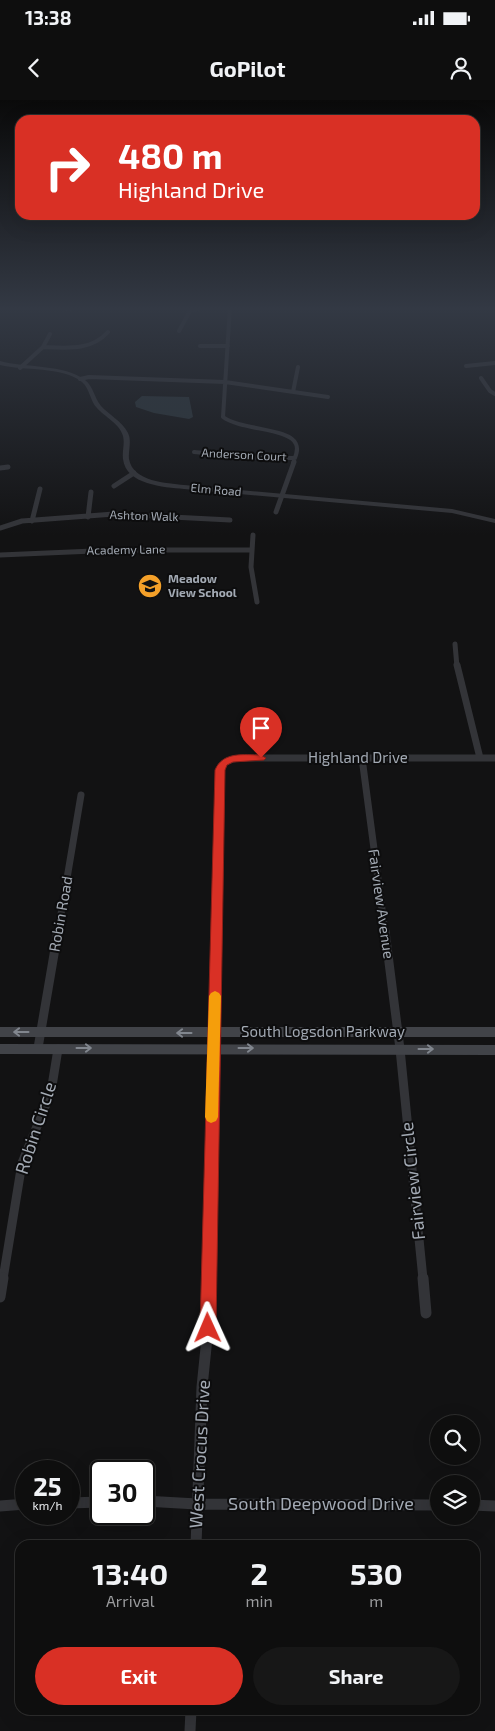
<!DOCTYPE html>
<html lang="en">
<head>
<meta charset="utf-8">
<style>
  :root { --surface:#0e0e0e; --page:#171717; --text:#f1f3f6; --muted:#9b9c9e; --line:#2e2e2e; --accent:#d93025 }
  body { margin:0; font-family:"Exo 2",sans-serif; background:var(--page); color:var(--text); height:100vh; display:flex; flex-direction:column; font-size:19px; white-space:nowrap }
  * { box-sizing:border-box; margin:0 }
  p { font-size:16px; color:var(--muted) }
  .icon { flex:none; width:28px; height:28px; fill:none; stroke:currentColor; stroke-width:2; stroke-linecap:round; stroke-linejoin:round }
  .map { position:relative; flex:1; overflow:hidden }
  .sheet { position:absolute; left:15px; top:1440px; width:465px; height:175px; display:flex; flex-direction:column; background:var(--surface); border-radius:15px; box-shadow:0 5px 20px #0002,0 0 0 1px var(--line) }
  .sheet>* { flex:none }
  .guide { position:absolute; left:15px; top:15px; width:465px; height:105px; border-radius:15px; box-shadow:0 5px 20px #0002,0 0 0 1px var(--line); background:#d93025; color:#fff; overflow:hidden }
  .tools { position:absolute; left:430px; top:1315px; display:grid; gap:10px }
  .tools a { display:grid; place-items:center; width:50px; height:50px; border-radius:50%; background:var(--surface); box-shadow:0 5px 20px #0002,0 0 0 1px var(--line); font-size:25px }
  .speed { position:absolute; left:15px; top:1360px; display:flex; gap:10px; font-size:25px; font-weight:700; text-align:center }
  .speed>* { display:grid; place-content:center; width:65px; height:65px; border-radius:50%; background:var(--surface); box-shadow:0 5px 20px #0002,0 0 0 1px var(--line); line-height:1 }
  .speed small { font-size:12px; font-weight:400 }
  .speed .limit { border:2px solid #111; border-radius:8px; background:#fff; color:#111 }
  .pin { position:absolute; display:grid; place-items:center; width:42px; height:42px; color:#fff; margin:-51px -21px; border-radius:50% 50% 50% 0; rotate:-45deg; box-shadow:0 0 5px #0007 }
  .pin .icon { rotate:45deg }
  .me { position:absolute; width:55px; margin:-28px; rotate:359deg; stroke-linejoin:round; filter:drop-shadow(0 0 4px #0008) }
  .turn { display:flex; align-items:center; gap:18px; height:105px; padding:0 20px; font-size:22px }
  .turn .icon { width:65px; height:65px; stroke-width:2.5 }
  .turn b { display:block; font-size:35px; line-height:42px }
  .eta { display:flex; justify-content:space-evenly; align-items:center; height:85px; text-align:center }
  .eta b { font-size:30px; font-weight:700; line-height:35px }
  .action { display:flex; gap:10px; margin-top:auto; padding:10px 20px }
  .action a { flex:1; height:58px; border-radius:30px; background:var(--accent); color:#fff; font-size:20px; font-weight:700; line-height:58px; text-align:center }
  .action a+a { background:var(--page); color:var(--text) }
  .status { display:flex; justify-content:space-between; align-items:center; height:35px; padding:0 25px; background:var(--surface); direction:ltr }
  .status svg { height:14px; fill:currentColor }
  header { display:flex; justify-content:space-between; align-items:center; height:65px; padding:0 20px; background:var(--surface); font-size:22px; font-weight:700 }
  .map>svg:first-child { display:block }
</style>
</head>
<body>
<div class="status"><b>13:38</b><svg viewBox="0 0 49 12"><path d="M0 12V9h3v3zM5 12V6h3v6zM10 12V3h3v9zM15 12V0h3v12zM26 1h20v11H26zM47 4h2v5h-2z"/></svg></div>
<header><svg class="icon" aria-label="back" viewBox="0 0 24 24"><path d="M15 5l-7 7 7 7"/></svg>GoPilot<svg class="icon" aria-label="person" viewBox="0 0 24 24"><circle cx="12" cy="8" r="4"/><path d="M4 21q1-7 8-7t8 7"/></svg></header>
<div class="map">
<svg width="495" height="1631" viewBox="0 0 495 1631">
  <rect width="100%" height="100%" fill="#121213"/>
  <path fill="#2a3439" d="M 142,296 L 189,297 L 193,317 L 189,319 L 154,313 L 136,307 L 135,302 Z"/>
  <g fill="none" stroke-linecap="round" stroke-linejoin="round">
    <path stroke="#333438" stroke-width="4" d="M 230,207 L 223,317 C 240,330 290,328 296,344 C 299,351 295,357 293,363
      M 66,209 L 82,207
      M 179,231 L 190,211 L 204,207
      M 200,246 L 228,246
      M 43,247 C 67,248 91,251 108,232
      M 466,266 L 495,263
      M 20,268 L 43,247 L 50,234
      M 481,278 L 490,291 L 495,294
      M 80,279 L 89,277 L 225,282 L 328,297
      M 293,292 L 298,267
      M 194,352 L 261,358 L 295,358"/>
    <path stroke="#333438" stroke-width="5" d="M 0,368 L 8,367
      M 114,386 L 134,373
      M 276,412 L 294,362
      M 88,417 L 91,392
      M 32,421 L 40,389
      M 0,428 L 22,421 L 114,414 L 230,420
      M 253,435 L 251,467 L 257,502
      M 0,455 L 117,450 L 251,450
      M 455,544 L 457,567"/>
    <path stroke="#333438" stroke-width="7" d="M 457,565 L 480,658
      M 362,658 L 385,832
      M 58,832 L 81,695
      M 217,832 L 221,666 C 228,659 235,658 245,658 L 495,658"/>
    <path stroke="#333438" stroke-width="9" d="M 385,831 L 400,949 L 423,1179
      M 38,948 L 58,831
      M 3,1179 L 22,1063 L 51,992 L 58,949
      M 209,1179 L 217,831"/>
    <path stroke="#333438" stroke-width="11" d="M 423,1178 L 426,1213
      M 0,1197 L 3,1178
      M 144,1401 L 197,1404 L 439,1405
      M 69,1403 L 101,1402
      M 471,1405 L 495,1406
      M 0,1406 L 26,1404
      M 196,1445 L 202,1287 L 208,1228 L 209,1178
      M 190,1631 L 191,1610"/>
    <path fill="#333438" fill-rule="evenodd" d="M 0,261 C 25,268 65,264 85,280 C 94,287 94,298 101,306 C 109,315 122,321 128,333 C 132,341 128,351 129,359 C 133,382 167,383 184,385 L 452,409 L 495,419 L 495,423 L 452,413 L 184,389 C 164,387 126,385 123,359 C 122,351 125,344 123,336 C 120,324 105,317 97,308 C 90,301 90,289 82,282 C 62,266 24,271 0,265 Z"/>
    <path fill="#414348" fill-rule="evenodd" d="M 0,927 L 495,927 L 495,937 L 0,937 Z
      M 0,944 L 495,945 L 495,955 L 0,954 Z"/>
  </g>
  <defs><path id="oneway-shaft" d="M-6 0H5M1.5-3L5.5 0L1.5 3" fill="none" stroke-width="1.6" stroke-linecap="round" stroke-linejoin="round" transform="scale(1.25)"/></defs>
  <g stroke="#81868e">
    <use href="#oneway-shaft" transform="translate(21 932) rotate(-180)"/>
    <use href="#oneway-shaft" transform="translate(184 933) rotate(-180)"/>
    <use href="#oneway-shaft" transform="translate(84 948)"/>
    <use href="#oneway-shaft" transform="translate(246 948)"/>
    <use href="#oneway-shaft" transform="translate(426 949)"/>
  </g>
  <linearGradient id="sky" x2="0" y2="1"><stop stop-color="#0a0a0a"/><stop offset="0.48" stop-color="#333944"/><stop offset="1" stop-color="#333944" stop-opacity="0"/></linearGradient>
  <rect width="495" height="435" fill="url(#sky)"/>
  <path fill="#d93025" stroke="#8d1f18" d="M 261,655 L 266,658 L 264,660 L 233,662 L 227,665 L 225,670 L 216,1228 L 213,1233 L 208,1236 L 202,1233 L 200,1228 L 215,670 C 223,651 244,655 261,655 Z"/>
  <path fill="#f59e0b" d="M 215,891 L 219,893 L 221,896 L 218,1017 L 216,1021 L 211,1023 L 207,1021 L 205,1017 L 209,896 L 211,893 Z"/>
  <defs>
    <g id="school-disc" transform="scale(1.25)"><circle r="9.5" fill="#f4a029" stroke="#0d0d0e"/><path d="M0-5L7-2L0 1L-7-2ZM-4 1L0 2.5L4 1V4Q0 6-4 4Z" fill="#111"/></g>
  </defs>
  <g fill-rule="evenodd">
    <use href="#school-disc" x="150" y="486"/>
  </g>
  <g text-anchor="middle" stroke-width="4" stroke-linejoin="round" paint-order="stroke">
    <g font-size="12" fill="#a3aab4" stroke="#0d0d0e">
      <text transform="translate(244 355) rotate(3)" y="4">Anderson Court</text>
      <text transform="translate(216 390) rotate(5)" y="4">Elm Road</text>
      <text transform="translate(144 416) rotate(2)" y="4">Ashton Walk</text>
      <text transform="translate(126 450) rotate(-1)" y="4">Academy Lane</text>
    </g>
    <g font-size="12" font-weight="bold" fill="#a3aab4" stroke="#0d0d0e" text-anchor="start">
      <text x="168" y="483">Meadow<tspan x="168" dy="14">View School</tspan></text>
    </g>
    <g font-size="15" fill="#a3aab4" stroke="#0d0d0e">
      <text x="358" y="663">Highland Drive</text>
      <text transform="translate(381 804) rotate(82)" y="5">Fairview Avenue</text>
      <text transform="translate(61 814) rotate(-80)" y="5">Robin Road</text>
      <text x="323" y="937">South Logsdon Parkway</text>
    </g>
    <g font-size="18" fill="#a3aab4" stroke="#0d0d0e">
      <text transform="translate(36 1028) rotate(-72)" y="6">Robin Circle</text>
      <text transform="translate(413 1081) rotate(-96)" y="6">Fairview Circle</text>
      <text transform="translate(200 1354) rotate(-87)" y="6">West Crocus Drive</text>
      <text x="321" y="1410">South Deepwood Drive</text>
    </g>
  </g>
</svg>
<div class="tools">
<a><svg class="icon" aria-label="search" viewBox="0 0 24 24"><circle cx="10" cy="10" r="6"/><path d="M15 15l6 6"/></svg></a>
<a><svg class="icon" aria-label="layers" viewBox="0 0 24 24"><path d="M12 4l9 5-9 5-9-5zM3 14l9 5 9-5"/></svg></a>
</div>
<div class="speed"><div>25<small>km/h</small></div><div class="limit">30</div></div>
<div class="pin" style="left:261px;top:658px;background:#d93025"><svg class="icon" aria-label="arrive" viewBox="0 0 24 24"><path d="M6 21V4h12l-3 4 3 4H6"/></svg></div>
<svg class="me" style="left:208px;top:1228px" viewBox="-20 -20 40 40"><path d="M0-17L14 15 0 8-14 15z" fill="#d93025" stroke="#fff" stroke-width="4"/></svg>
<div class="guide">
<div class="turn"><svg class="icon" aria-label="right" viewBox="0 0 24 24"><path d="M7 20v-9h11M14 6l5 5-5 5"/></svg><div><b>480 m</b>Highland Drive</div></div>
</div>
<section class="sheet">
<div class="eta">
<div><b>13:40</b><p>Arrival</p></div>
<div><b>2</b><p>min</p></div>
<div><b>530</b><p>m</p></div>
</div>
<div class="action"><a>Exit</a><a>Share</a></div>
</section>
</div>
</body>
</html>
